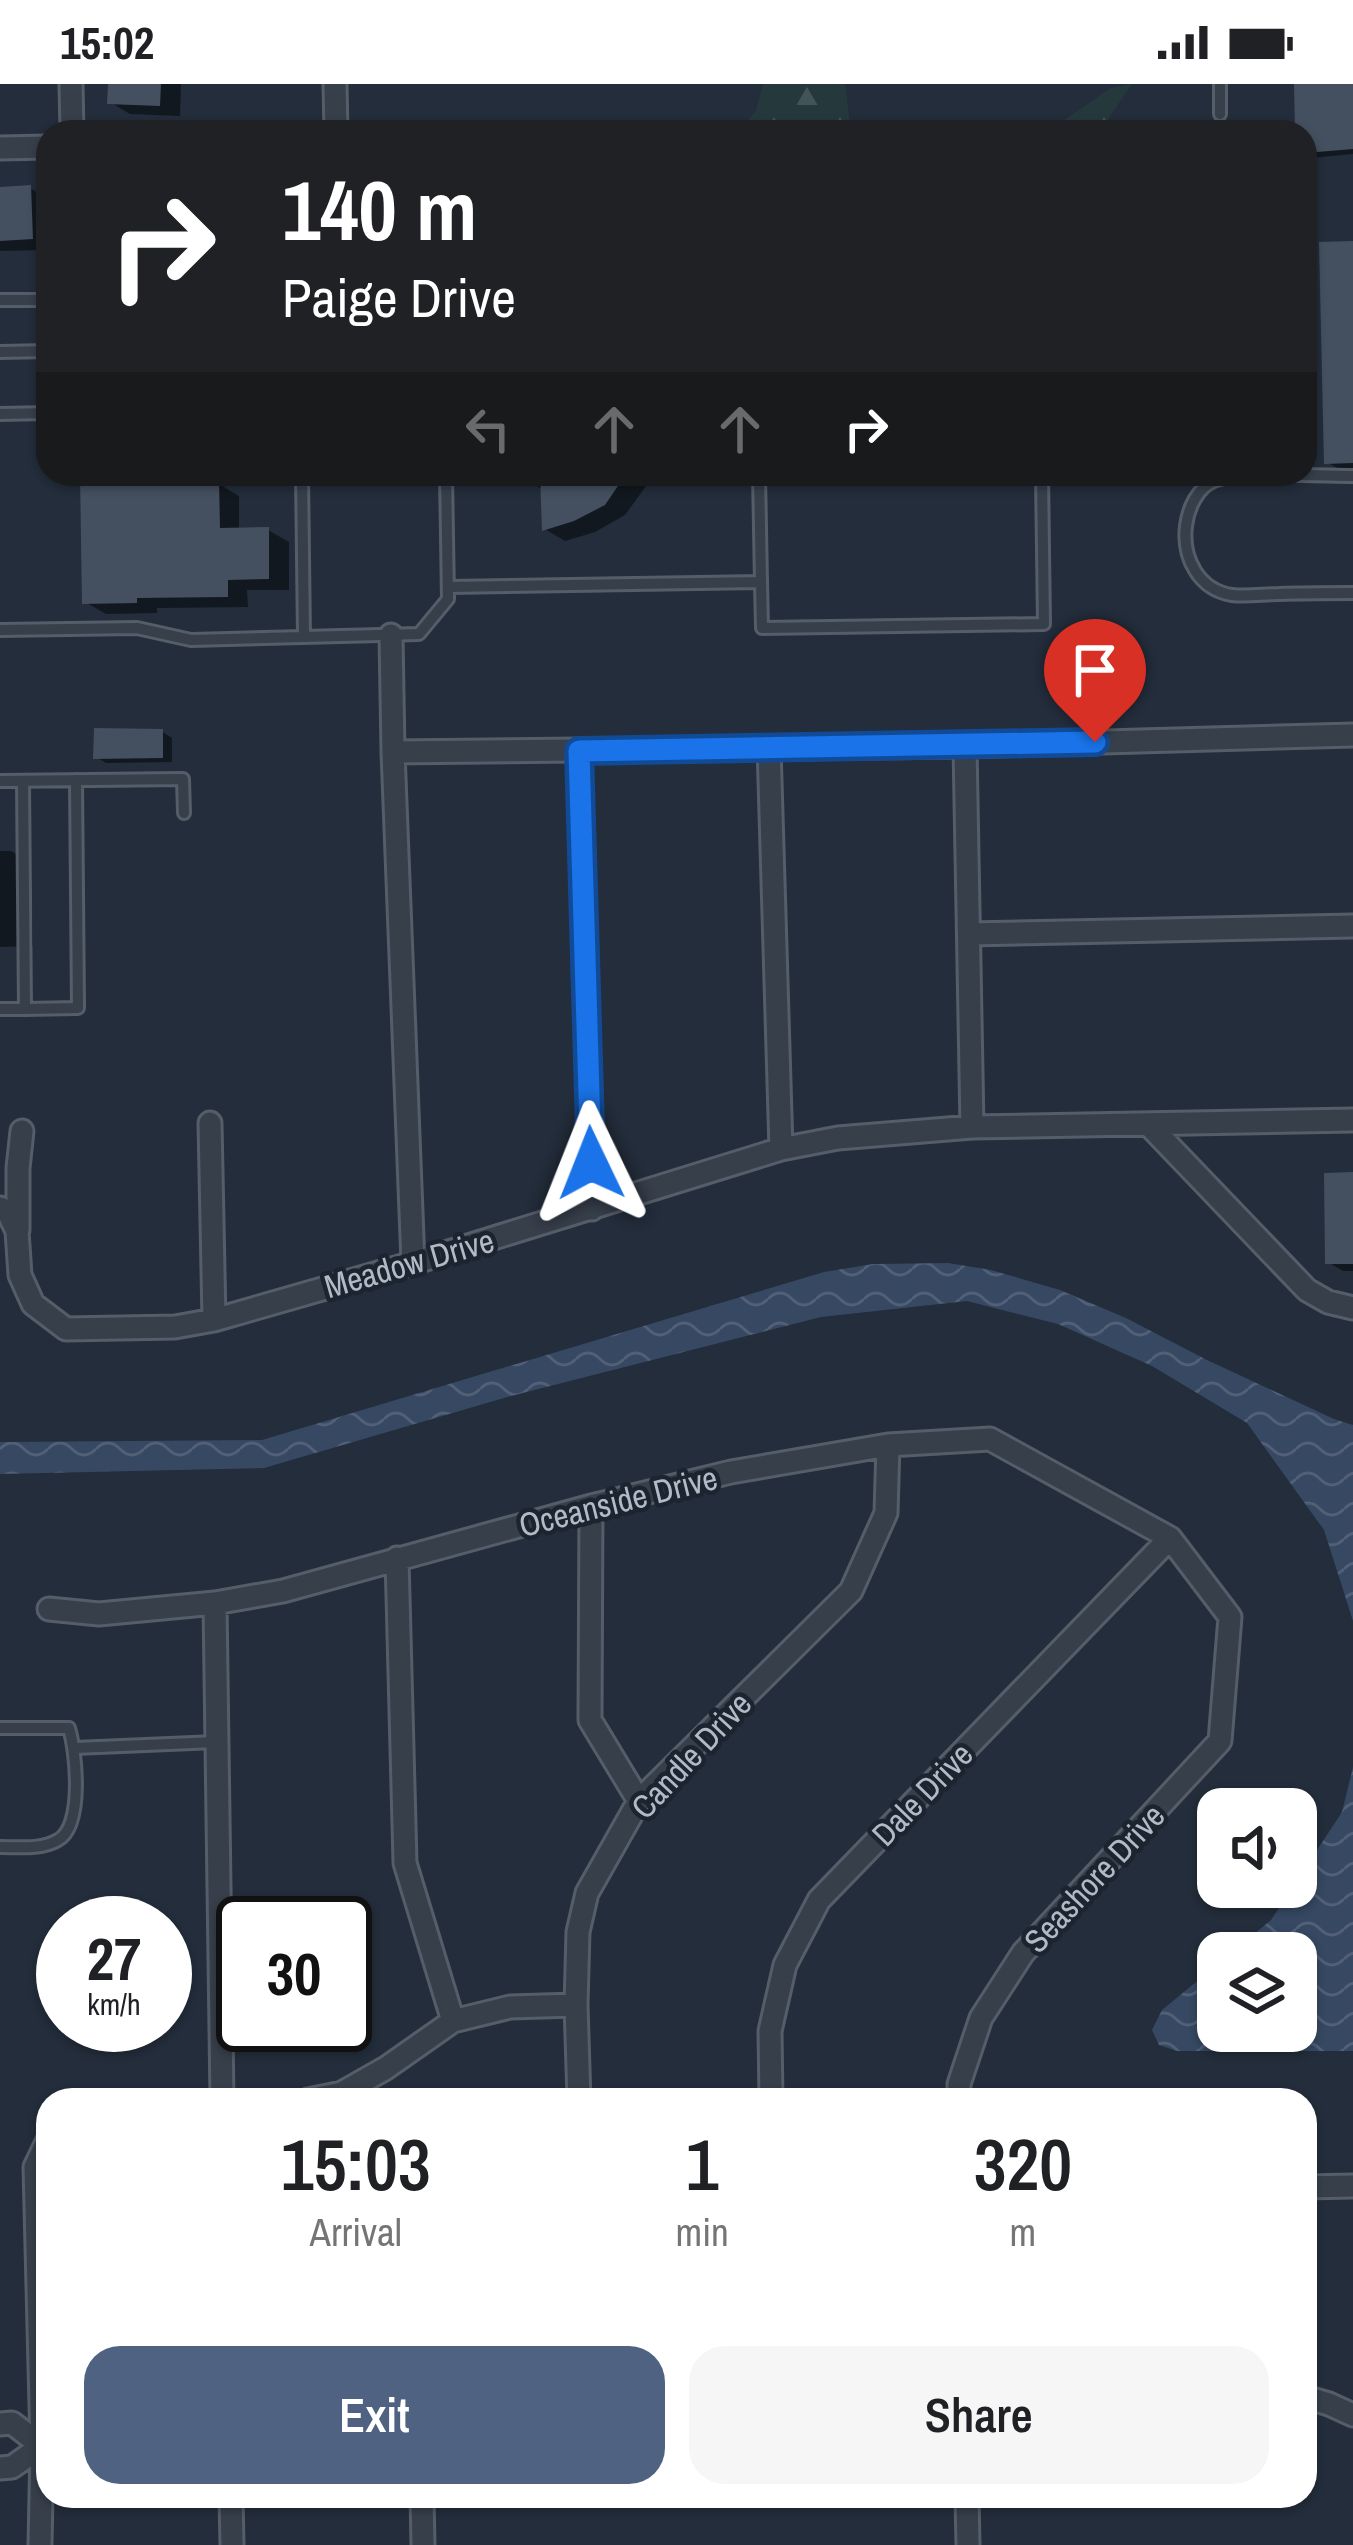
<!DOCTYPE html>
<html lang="en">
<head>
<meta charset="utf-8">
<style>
  :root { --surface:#fff; --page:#f6f6f6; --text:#202124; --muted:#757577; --accent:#4f6282 }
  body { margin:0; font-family:"Archivo Narrow",sans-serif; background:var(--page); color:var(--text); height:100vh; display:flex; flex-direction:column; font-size:45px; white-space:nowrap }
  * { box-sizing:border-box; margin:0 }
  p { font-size:39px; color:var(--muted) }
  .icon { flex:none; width:66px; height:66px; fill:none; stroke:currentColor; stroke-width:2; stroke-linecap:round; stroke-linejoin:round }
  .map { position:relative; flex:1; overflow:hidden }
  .panel { position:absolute; left:36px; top:2004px; width:1281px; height:420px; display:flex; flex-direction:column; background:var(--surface); border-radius:36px; box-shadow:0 3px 9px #0004 }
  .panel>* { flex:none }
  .banner { position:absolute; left:36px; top:36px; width:1281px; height:366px; border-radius:36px; box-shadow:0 3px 9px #0004; background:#202124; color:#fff; overflow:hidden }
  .fabs { position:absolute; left:1197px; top:1704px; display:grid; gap:24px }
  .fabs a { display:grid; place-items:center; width:120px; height:120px; border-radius:24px; background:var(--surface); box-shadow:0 3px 9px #0004; font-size:60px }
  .speed { position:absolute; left:36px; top:1812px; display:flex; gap:24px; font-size:60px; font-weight:700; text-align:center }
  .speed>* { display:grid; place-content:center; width:156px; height:156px; border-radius:50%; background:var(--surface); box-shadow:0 3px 9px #0004; line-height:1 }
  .speed small { font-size:30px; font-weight:400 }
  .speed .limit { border:6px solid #111; border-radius:18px; background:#fff; color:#111 }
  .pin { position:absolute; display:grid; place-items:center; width:102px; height:102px; color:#fff; margin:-123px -51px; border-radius:50% 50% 50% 0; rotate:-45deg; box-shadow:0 0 12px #0007 }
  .pin .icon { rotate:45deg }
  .me { position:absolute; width:132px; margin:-66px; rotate:358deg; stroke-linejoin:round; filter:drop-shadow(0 0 9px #0008) }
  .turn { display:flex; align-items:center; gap:42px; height:252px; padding:0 48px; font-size:54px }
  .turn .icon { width:156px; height:156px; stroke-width:2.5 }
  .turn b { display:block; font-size:84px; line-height:102px }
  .lanes { display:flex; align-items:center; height:114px; padding:0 48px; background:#0003; justify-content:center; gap:60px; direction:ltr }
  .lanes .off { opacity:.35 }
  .eta { display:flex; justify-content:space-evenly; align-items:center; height:204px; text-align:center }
  .eta b { font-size:72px; font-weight:600; line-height:84px }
  .action { display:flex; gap:24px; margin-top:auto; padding:24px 48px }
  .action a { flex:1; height:138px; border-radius:36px; background:var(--accent); color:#fff; font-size:48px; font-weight:600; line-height:138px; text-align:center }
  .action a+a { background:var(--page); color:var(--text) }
  .status { display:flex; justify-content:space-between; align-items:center; height:84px; padding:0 60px; background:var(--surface); direction:ltr }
  .status svg { height:33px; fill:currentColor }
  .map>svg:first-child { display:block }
</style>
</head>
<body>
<div class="status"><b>15:02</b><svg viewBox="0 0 49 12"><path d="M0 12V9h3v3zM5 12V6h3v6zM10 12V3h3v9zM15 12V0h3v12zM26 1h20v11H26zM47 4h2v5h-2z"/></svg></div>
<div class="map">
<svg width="1353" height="2461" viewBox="0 0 1353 2461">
  <defs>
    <pattern id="forest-firs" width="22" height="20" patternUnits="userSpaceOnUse" patternTransform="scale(3)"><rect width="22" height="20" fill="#25393c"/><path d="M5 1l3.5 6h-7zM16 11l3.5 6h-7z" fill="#425457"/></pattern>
    <pattern id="water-waves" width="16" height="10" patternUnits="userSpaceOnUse" patternTransform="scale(3)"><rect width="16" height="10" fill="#364862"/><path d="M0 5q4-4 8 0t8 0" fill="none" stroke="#516077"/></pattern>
  </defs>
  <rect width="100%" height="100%" fill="#232d3b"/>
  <path fill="url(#forest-firs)" d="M 763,0 L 845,0 L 850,41 L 862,48 L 737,48 L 756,27 Z
    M 1132,0 L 1099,48 L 1047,48 L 1111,4 Z"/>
  <path fill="url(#water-waves)" d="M 948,1179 L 991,1186 L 1060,1206 L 1126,1234 L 1207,1276 L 1334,1335 L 1353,1341 L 1353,1537 L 1324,1446 L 1247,1339 L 1152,1282 L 1058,1240 L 967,1217 L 821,1233 L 511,1312 L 264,1384 L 0,1390 L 0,1358 L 262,1356 L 824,1188 L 873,1180 Z
    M 1353,1683 L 1353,1967 L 1177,1967 L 1159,1961 L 1152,1946 L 1162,1926 L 1218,1880 L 1218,1947 L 1296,1947 L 1296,1869 L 1231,1869 L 1271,1836 L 1293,1803 L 1296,1803 L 1296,1798 L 1342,1728 Z"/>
  <path fill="#0007" d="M 111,0 L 181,0 L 180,32 L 130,30 L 110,18 Z
    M 1297,0 L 1353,0 L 1353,70 L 1310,74 L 1305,71 L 1305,48 L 1298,48 Z
    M 30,104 L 48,115 L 48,166 L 0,167 L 0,106 Z
    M 1353,160 L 1353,385 L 1339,385 L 1327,378 Z
    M 83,390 L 154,390 L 154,401 L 219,400 L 239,412 L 239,447 L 268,446 L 289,458 L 289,506 L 247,506 L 248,523 L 157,524 L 157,529 L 106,530 L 85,518 Z
    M 513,390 L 650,390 L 646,402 L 625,431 L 595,448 L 565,457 L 545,445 L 544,406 Z
    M 163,648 L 172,654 L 172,678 L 106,679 L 96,673 Z
    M 0,767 L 11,767 L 31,779 L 33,862 L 0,863 Z
    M 1353,1091 L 1353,1187 L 1343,1187 L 1328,1178 Z"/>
  <path fill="#445060" d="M 108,0 L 161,0 L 160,22 L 107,20 Z
    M 1294,0 L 1353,0 L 1353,65 L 1305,69 L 1305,48 L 1295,48 Z
    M 31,101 L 33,155 L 0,157 L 0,103 Z
    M 1353,157 L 1353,379 L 1324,380 L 1319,158 Z
    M 80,390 L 135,390 L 135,398 L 219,397 L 220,444 L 269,443 L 269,495 L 228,496 L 228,513 L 137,514 L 137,519 L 82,520 Z
    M 540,390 L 626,390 L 605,421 L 574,437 L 542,447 Z
    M 94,644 L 163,645 L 163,674 L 93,675 Z
    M 1353,1088 L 1353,1180 L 1325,1180 L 1324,1089 Z"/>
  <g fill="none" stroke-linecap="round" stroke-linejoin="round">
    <g stroke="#555d69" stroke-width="16">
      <path id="service" d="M 1220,0 L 1220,30
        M 0,216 L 48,216
        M 0,268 L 48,267
        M 0,330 L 48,329
        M 302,390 L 304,553
        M 1353,392 C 1323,392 1237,387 1214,397 C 1197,404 1188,425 1186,442 C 1182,474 1199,506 1232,511 C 1247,513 1264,510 1279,510 C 1303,509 1328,509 1353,509
        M 761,498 L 762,544 L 1044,540 L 1042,390
        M 448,503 L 761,498 L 759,390
        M 0,546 L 137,544 L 191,556 L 419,550 L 448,515 L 446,390
        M 0,697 L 183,695 L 184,729
        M 23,697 L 25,925 L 78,924 L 76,696
        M 0,925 L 25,925
        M 0,1644 L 69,1644 C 76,1667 84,1742 58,1756 C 41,1766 19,1763 0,1763
        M 75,1664 L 216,1658"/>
    </g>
    <g stroke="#555d69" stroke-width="27">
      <path id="minor" d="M 71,0 L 72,48
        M 335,0 L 336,48
        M 0,64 L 48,63
        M 391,551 L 393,668 L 413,1179
        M 965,662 L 972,1043
        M 769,663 L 781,1065
        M 579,667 L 592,1125
        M 393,668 L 965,662 L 1353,651
        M 969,850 L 1353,842
        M 210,1039 L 214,1236
        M 1148,1040 L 1307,1206 L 1328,1218 L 1353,1224
        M 0,1124 L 8,1128 L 17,1147 L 20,1191 L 33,1220 L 66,1245 L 175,1243 L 214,1236 L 413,1179 L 781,1065 L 838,1054 L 972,1043 L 1353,1036
        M 18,1146 L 18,1084 L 22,1047
        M 591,1422 L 590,1636 L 639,1717
        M 397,1474 L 405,1779 L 453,1937
        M 215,1519 L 222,2016
        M 49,1525 L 99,1530 L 215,1519 L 283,1507 L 591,1422 L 731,1388 L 888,1361 L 990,1355 L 1170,1454 L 1230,1533 L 1220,1657 L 1023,1869 L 981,1934 L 959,2000 L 959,2016
        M 308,2016 L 342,2009 L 386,1984 L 453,1937 L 510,1923 L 576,1921
        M 579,2016 L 576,1921 L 578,1848 L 587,1809 L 639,1717 L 851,1507 L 886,1429 L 888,1361
        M 771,2016 L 770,1947 L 785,1881 L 819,1816 L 1170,1454
        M 1305,2103 L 1353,2102
        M 1305,2313 L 1329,2320 L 1353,2331
        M 0,2340 L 12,2339 L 42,2362 L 12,2383 L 0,2384
        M 231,2412 L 232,2461
        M 422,2412 L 423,2461
        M 967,2412 L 968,2461
        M 40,2461 L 42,2362 L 35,2083 L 48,2056"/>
    </g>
    <use href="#service" stroke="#373f4b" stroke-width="10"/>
    <use href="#minor" stroke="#373f4b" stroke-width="21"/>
  </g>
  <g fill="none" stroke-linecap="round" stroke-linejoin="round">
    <g stroke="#114b97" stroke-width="30">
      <path id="route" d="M 591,1079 L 579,667 L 1095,658"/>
    </g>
    <use href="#route" stroke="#1a73e8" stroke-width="21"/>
  </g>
  <g text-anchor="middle" stroke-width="9" stroke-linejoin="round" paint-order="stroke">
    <g font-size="33" fill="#b2bac7" stroke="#1c2430">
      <text transform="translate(409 1179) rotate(-16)" y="12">Meadow Drive</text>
      <text transform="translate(618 1417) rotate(-14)" y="12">Oceanside Drive</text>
      <text transform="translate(691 1671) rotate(-47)" y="12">Candle Drive</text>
      <text transform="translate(922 1710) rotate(-46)" y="12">Dale Drive</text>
      <text transform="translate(1094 1794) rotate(-47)" y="12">Seashore Drive</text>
    </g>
  </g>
</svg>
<div class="fabs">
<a><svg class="icon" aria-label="sound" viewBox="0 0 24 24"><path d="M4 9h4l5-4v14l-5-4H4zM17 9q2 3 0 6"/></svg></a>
<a><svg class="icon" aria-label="layers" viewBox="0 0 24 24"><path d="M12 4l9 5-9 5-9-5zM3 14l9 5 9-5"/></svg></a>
</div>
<div class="speed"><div>27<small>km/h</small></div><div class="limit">30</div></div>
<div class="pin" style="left:1095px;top:658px;background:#d93025"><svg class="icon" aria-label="arrive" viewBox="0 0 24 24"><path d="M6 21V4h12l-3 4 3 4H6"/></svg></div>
<svg class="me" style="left:591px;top:1079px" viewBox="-20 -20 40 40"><path d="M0-17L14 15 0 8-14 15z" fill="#1a73e8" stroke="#fff" stroke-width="4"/></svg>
<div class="banner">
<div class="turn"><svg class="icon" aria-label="right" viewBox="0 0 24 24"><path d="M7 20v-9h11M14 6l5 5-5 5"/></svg><div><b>140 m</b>Paige Drive</div></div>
<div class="lanes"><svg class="icon off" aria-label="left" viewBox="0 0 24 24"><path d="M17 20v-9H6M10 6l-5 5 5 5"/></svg><svg class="icon off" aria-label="ahead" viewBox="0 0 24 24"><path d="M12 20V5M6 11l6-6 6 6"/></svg><svg class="icon off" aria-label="ahead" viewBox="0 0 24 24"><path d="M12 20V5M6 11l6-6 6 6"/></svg><svg class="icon" aria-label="right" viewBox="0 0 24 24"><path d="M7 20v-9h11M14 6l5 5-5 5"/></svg></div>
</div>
<section class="panel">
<div class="eta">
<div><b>15:03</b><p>Arrival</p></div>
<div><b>1</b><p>min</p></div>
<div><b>320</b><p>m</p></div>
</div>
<div class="action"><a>Exit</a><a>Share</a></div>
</section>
</div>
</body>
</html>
